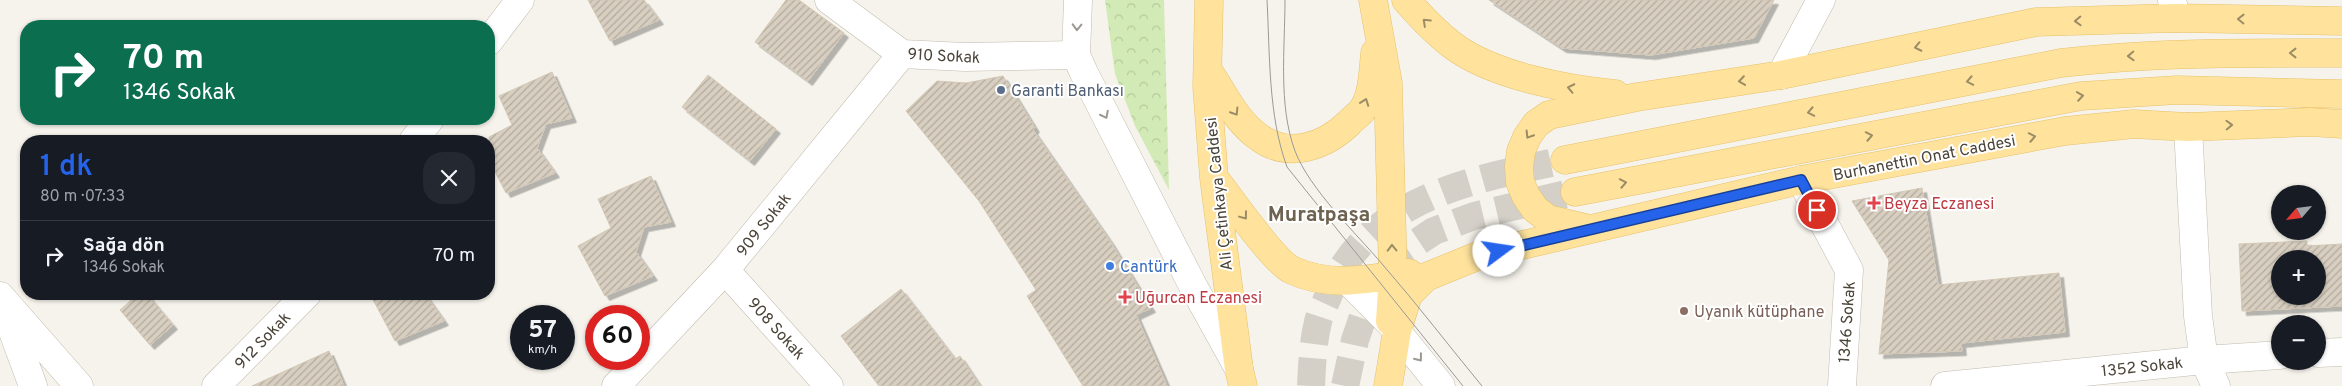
<!DOCTYPE html>
<html lang="tr">
<head>
<meta charset="utf-8">
<style>
  :root { --surface:#171b24; --page:#242831; --text:#f1f3f6; --muted:#9ea1a6; --line:#363941; --accent:#2563eb }
  body { margin:0; font-family:Overpass,sans-serif; background:var(--page); color:var(--text); height:100vh; display:flex; flex-direction:column; font-size:19px; white-space:nowrap }
  * { box-sizing:border-box; margin:0 }
  p { font-size:16px; color:var(--muted) }
  .icon { flex:none; width:28px; height:28px; fill:none; stroke:currentColor; stroke-width:2; stroke-linecap:round; stroke-linejoin:round }
  .map { position:relative; flex:1; overflow:hidden }
  .details { position:absolute; left:20px; top:135px; width:475px; height:165px; display:flex; flex-direction:column; background:var(--surface); border-radius:20px; box-shadow:0 1px 4px #0004 }
  .details>* { flex:none }
  .banner { position:absolute; left:20px; top:20px; width:475px; height:105px; border-radius:20px; box-shadow:0 1px 4px #0004; background:#0b6e4f; color:#fff; overflow:hidden }
  .needle { width:32px; rotate:242deg }
  .controls { position:absolute; left:2271px; top:185px; display:grid; gap:10px }
  .controls a { display:grid; place-items:center; width:55px; height:55px; border-radius:50%; background:var(--surface); box-shadow:0 1px 4px #0004; font-size:25px }
  .speed { position:absolute; left:510px; top:305px; display:flex; gap:10px; font-size:25px; font-weight:700; text-align:center }
  .speed>* { display:grid; place-content:center; width:65px; height:65px; border-radius:50%; background:var(--surface); box-shadow:0 1px 4px #0004; line-height:1 }
  .speed small { font-size:12px; font-weight:400 }
  .speed .limit { border:8px solid #d22; background:#fff; color:#111 }
  .pin { position:absolute; display:grid; place-items:center; width:42px; height:42px; color:#fff; margin:-21px; border:2px solid #fff; border-radius:50%; box-shadow:0 1px 5px #0007 }
  .me { position:absolute; width:55px; margin:-28px; rotate:76deg; stroke-linejoin:round; filter:drop-shadow(0 0 4px #0008) }
  .turn { display:flex; align-items:center; gap:18px; height:105px; padding:0 20px; font-size:22px }
  .turn .icon { width:65px; height:65px; stroke-width:2.5 }
  .turn b { display:block; font-size:35px; line-height:42px }
  .round { display:grid; place-items:center; flex:none; width:52px; height:52px; border-radius:20px; background:var(--page) }
  .headline { display:flex; align-items:center; justify-content:space-between; height:85px; padding:0 20px }
  h1 { font-size:30px; font-weight:600; line-height:38px; color:var(--accent) }
  ul { padding:0; list-style:none }
  li { display:flex; align-items:center; gap:15px; height:70px; padding:0 20px; border-top:1px solid var(--line) }
  li div { flex:1 }
  li b { display:block; font-size:19px }
  li em { font-style:normal }
  .map>svg:first-child { display:block }
</style>
</head>
<body>
<div class="map">
<svg width="2342" height="386" viewBox="0 0 2342 386">
  <defs>
    <pattern id="forest-crowns" width="20" height="18" patternUnits="userSpaceOnUse" patternTransform="scale(1.25)"><rect width="20" height="18" fill="#d2eab5"/><path d="M2 6a3 3 0 1 1 6 0M12 15a3 3 0 1 1 6 0" fill="none" stroke="#b6ca9c"/></pattern>
    <pattern id="building-hatch" width="6" height="6" patternUnits="userSpaceOnUse" patternTransform="scale(1.25)"><rect width="6" height="6" fill="#d8cfc1"/><path d="M-1 1l2-2M0 6l6-6M5 7l2-2" fill="none" stroke="#b1aa9e"/></pattern>
    <filter id="shadow"><feDropShadow dx="4.5" dy="4.5" stdDeviation="0" flood-color="#0004"/></filter>
  </defs>
  <rect width="100%" height="100%" fill="#f6f3ec"/>
  <path fill="url(#forest-crowns)" d="M 1105,0 L 1164,0 L 1169,190 L 1135,126 L 1115,74 Z"/>
  <path fill="url(#building-hatch)" stroke="#d3c7b4" fill-rule="evenodd" filter="url(#shadow)" d="M 588,0 L 644,0 L 659,20 L 610,41 Z
    M 786,0 L 799,0 L 844,33 L 808,81 L 755,42 Z
    M 1489,0 L 1774,0 L 1754,38 L 1651,55 L 1562,48 Z
    M 552,72 L 572,118 L 546,124 L 537,148 L 555,173 L 506,193 L 489,160 L 489,137 L 512,125 L 499,96 Z
    M 708,75 L 776,129 L 750,161 L 682,107 Z
    M 1003,76 L 1035,128 L 1033,130 L 1110,241 L 1151,308 L 1136,315 L 1167,386 L 1083,386 L 1027,296 L 1036,290 L 979,201 L 906,111 L 937,81 L 966,83 Z
    M 651,176 L 671,222 L 644,227 L 636,252 L 653,276 L 605,296 L 578,246 L 611,228 L 598,199 Z
    M 1922,188 L 1938,285 L 2059,273 L 2065,332 L 1961,343 L 1962,351 L 1879,354 L 1889,260 L 1852,201 Z
    M 2307,241 L 2307,246 L 2342,244 L 2342,306 L 2242,311 L 2239,244 ZM 2280,259 L 2318,259 L 2318,296 L 2280,296 Z
    M 901,289 L 955,359 L 960,356 L 980,386 L 879,386 L 841,336 Z
    M 138,294 L 147,294 L 173,325 L 150,345 L 120,310 Z
    M 370,294 L 425,294 L 444,321 L 395,341 Z
    M 329,351 L 344,386 L 252,386 Z"/>
  <g fill="none" stroke-linecap="round" stroke-linejoin="round">
    <path stroke="#d4d0c8" stroke-width="28" stroke-dasharray="28 14" stroke-linecap="butt" d="M 1311,386 C 1312,365 1313,342 1318,322 C 1320,312 1326,303 1329,294 C 1369,197 1474,179 1565,160
      M 1345,386 L 1355,340 L 1372,291 L 1404,251 L 1434,231 L 1474,216 L 1575,192"/>
    <g stroke="#c2bbae" stroke-width="29">
      <path id="minor" d="M 829,0 L 902,54 L 965,57 L 1076,55
        M 1078,0 L 1076,55 L 1084,73 L 1192,284 L 1239,369
        M 2172,0 L 2176,18
        M 489,41 L 520,0
        M 1781,75 L 1821,0
        M 2188,127 L 2198,316 L 2204,360 L 2216,386
        M 413,141 L 430,119
        M 1801,180 L 1849,270 L 1842,386
        M 725,270 L 829,386
        M 1349,282 L 1390,323 L 1441,386
        M 0,296 L 79,386
        M 5,310 L 33,386
        M 2318,353 L 2342,352
        M 216,386 L 307,294
        M 616,386 L 725,270 L 902,54
        M 1945,386 L 2204,360 L 2280,355"/>
    </g>
    <g stroke="#e6c16a" stroke-width="29">
      <path id="major" d="M 1209,0 L 1207,87 L 1214,178 L 1239,369 L 1243,386
        M 1373,0 L 1388,83 L 1393,276 L 1390,321
        M 1406,0 C 1420,16 1435,32 1452,45 C 1493,76 1566,89 1615,94
        M 1209,72 C 1224,94 1236,122 1260,138 C 1290,159 1325,146 1349,123 C 1353,118 1360,114 1363,109 C 1373,94 1373,71 1375,53
        M 1565,160 L 2061,63 C 2154,52 2248,53 2342,53
        M 1215,179 C 1230,198 1273,261 1292,270 C 1330,288 1370,279 1409,273
        M 1575,192 L 2081,96 L 2177,90 L 2342,94
        M 1586,228 L 1548,219 L 1535,209 L 1526,196 L 1520,182 L 1519,166 L 1521,151 L 1527,137 L 1536,124 L 1549,115 L 1637,97 L 1781,75 L 2036,22 L 2176,18 L 2342,21
        M 1388,386 L 1397,331 L 1408,295 L 1426,277 L 1480,255 L 1801,180 L 2065,131 L 2134,124 L 2188,127 L 2310,122 L 2342,124"/>
    </g>
    <use href="#minor" stroke="#fff" stroke-width="28"/>
    <use href="#major" stroke="#ffe39c" stroke-width="28"/>
    <path stroke="#9a9a9a" stroke-width="1" d="M 1267,0 C 1270,55 1268,115 1287,167 L 1463,386
      M 1285,0 C 1285,48 1278,105 1295,151 C 1310,190 1356,233 1383,265 C 1417,304 1449,346 1482,386"/>
  </g>
  <defs><path id="oneway-chevron" d="M-2-3.5L2.5 0L-2 3.5" fill="none" stroke-width="1.6" stroke-linecap="round" stroke-linejoin="round" transform="scale(1.25)"/></defs>
  <g stroke="#9c8c66">
    <use href="#oneway-chevron" transform="translate(2241 19) rotate(-179)"/>
    <use href="#oneway-chevron" transform="translate(2078 21) rotate(178)"/>
    <use href="#oneway-chevron" transform="translate(1426 22) rotate(-137)"/>
    <use href="#oneway-chevron" transform="translate(1918 47) rotate(168)"/>
    <use href="#oneway-chevron" transform="translate(2293 53) rotate(-180)"/>
    <use href="#oneway-chevron" transform="translate(2131 56) rotate(178)"/>
    <use href="#oneway-chevron" transform="translate(1742 81) rotate(172)"/>
    <use href="#oneway-chevron" transform="translate(1970 81) rotate(169)"/>
    <use href="#oneway-chevron" transform="translate(1571 88) rotate(-168)"/>
    <use href="#oneway-chevron" transform="translate(2080 96) rotate(-8)"/>
    <use href="#oneway-chevron" transform="translate(1365 102) rotate(-70)"/>
    <use href="#oneway-chevron" transform="translate(1235 112) rotate(58)"/>
    <use href="#oneway-chevron" transform="translate(1811 112) rotate(169)"/>
    <use href="#oneway-chevron" transform="translate(2229 125) rotate(-2)"/>
    <use href="#oneway-chevron" transform="translate(1529 135) rotate(122)"/>
    <use href="#oneway-chevron" transform="translate(1869 136) rotate(-11)"/>
    <use href="#oneway-chevron" transform="translate(2032 137) rotate(-11)"/>
    <use href="#oneway-chevron" transform="translate(1623 183) rotate(-11)"/>
    <use href="#oneway-chevron" transform="translate(1244 216) rotate(53)"/>
    <use href="#oneway-chevron" transform="translate(1392 248) rotate(-91)"/>
  </g>
  <g stroke="#9c9892">
    <use href="#oneway-chevron" transform="translate(1077 27) rotate(91)"/>
    <use href="#oneway-chevron" transform="translate(1105 115) rotate(63)"/>
    <use href="#oneway-chevron" transform="translate(1419 358) rotate(52)"/>
  </g>
  <g fill="none" stroke-linecap="round" stroke-linejoin="round">
    <g stroke="#184099" stroke-width="12">
      <path id="route" d="M 1499,251 L 1801,180 L 1817,210"/>
    </g>
    <use href="#route" stroke="#2563eb" stroke-width="9"/>
  </g>
  <circle fill="#5c6f8a" stroke="#fff" stroke-width="2" cx="1001" cy="90" r="5"/>
  <g fill="#e0444e" stroke="#fff" stroke-width="2">
    <path d="M1871.5 195.5h5v5h5v5h-5v5h-5v-5h-5v-5h5z"/>
    <path d="M1122.5 289.5h5v5h5v5h-5v5h-5v-5h-5v-5h5z"/>
  </g>
  <circle fill="#3f7fe0" stroke="#fff" stroke-width="2" cx="1110" cy="266" r="5"/>
  <circle fill="#8d6e63" stroke="#fff" stroke-width="2" cx="1684" cy="311" r="5"/>
  <g text-anchor="middle" stroke-width="4" stroke-linejoin="round" paint-order="stroke">
    <g font-size="16" fill="#4b4439" stroke="#fff">
      <text transform="translate(944 55) rotate(3)" y="6">910 Sokak</text>
      <text transform="translate(1924 157) rotate(-11)" y="6">Burhanettin Onat Caddesi</text>
      <text transform="translate(1218 194) rotate(-96)" y="6">Ali Çetinkaya Caddesi</text>
      <text transform="translate(763 224) rotate(-51)" y="6">909 Sokak</text>
      <text transform="translate(1846 322) rotate(-86)" y="6">1346 Sokak</text>
      <text transform="translate(777 328) rotate(48)" y="6">908 Sokak</text>
      <text transform="translate(262 340) rotate(-46)" y="6">912 Sokak</text>
      <text transform="translate(2142 366) rotate(-6)" y="6">1352 Sokak</text>
    </g>
    <g font-size="16" fill="#4e5e75" stroke="#fff" text-anchor="start">
      <text x="1011" y="96">Garanti Bankası</text>
    </g>
    <g font-size="16" fill="#be3a42" stroke="#fff" text-anchor="start">
      <text x="1884" y="209">Beyza Eczanesi</text>
      <text x="1135" y="303">Uğurcan Eczanesi</text>
    </g>
    <g font-size="16" fill="#366cbe" stroke="#fff" text-anchor="start">
      <text x="1120" y="272">Cantürk</text>
    </g>
    <g font-size="16" fill="#785e54" stroke="#fff" text-anchor="start">
      <text x="1694" y="317">Uyanık kütüphane</text>
    </g>
    <g font-size="21" font-weight="bold" fill="#6e6250" stroke="#fff">
      <text x="1319" y="221">Muratpaşa</text>
    </g>
  </g>
</svg>
<div class="controls">
<a><svg class="needle" viewBox="-14 -14 28 28"><path d="M0-13l5 13h-10z" fill="#e53935"/><path d="M0 13l5-13h-10z" fill="#9ea1a6"/></svg></a>
<a>+</a>
<a>−</a>
</div>
<div class="speed"><div>57<small>km/h</small></div><div class="limit">60</div></div>
<div class="pin" style="left:1817px;top:210px;background:#d93025"><svg class="icon" aria-label="arrive" viewBox="0 0 24 24"><path d="M6 21V4h12l-3 4 3 4H6"/></svg></div>
<svg class="me" style="left:1499px;top:251px" viewBox="-20 -20 40 40"><circle r="19" fill="#fff"/><path d="M0-13L10 11 0 6-10 11z" fill="#2563eb"/></svg>
<div class="banner">
<div class="turn"><svg class="icon" aria-label="right" viewBox="0 0 24 24"><path d="M7 20v-9h11M14 6l5 5-5 5"/></svg><div><b>70 m</b>1346 Sokak</div></div>
</div>
<section class="details">
<div class="headline"><div><h1>1 dk</h1><p>80 m · 07:33</p></div><a class="round"><svg class="icon" aria-label="close" viewBox="0 0 24 24"><path d="M6 6l12 12M18 6L6 18"/></svg></a></div>
<ul>
<li><svg class="icon" aria-label="right" viewBox="0 0 24 24"><path d="M7 20v-9h11M14 6l5 5-5 5"/></svg><div><b>Sağa dön</b><p>1346 Sokak</p></div><em>70 m</em></li>
</ul>
</section>
</div>
</body>
</html>
